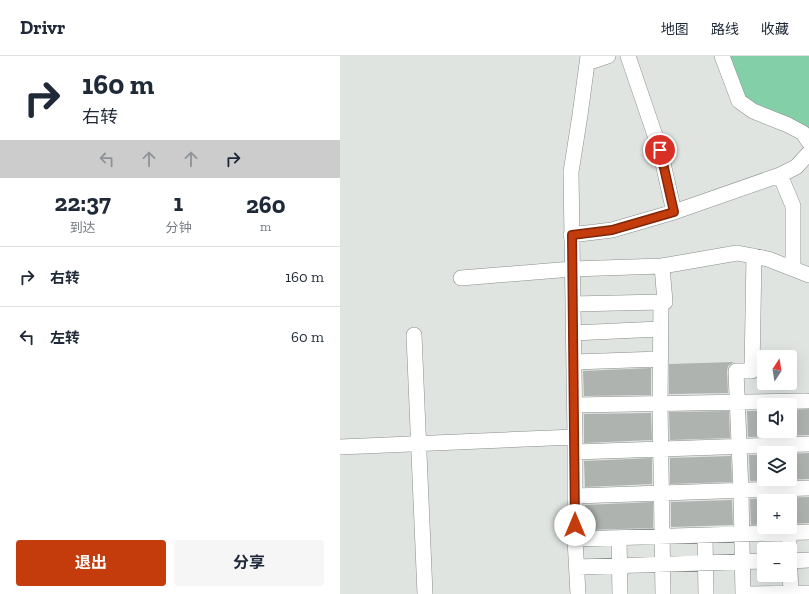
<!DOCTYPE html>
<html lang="zh">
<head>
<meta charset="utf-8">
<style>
  :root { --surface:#fff; --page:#f6f6f7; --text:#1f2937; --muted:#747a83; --line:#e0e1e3; --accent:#c43b0c }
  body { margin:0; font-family:"Zilla Slab","Noto Sans SC",serif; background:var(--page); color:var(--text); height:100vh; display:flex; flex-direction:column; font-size:15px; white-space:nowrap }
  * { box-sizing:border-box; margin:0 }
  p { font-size:13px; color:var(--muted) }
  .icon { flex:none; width:22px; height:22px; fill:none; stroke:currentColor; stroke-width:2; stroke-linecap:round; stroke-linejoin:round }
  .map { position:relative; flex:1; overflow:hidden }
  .drawer { display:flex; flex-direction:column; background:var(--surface); width:340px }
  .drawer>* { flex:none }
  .banner { background:#fff; color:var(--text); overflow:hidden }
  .needle { width:26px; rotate:12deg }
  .buttons { position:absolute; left:417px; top:294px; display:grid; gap:8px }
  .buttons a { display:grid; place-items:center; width:40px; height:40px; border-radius:4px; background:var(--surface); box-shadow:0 4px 16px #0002; font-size:20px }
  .pin { position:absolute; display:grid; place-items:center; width:34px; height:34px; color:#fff; margin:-17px; border:2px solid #fff; border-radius:50%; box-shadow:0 1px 4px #0007 }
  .me { position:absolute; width:44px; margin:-22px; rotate:0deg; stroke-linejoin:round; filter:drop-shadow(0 0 3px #0008) }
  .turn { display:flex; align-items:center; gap:14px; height:84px; padding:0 16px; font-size:18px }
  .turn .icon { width:52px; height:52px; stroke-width:2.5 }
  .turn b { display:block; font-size:28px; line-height:34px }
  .lanes { display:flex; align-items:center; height:38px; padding:0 16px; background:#0003; justify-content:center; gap:20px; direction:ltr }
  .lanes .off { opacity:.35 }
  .eta { display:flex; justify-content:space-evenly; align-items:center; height:68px; text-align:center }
  .eta b { font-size:24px; font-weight:700; line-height:28px }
  .cta { display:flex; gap:8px; margin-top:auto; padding:8px 16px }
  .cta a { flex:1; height:46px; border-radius:4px; background:var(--accent); color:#fff; font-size:16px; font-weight:700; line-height:46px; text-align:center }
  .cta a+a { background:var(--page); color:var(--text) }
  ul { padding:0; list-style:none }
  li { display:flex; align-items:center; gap:12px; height:60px; padding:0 16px; border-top:1px solid var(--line) }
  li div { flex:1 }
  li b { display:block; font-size:15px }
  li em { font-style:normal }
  header { display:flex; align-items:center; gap:24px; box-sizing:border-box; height:56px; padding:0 20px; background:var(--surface); border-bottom:1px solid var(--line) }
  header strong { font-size:19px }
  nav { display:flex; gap:22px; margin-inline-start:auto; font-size:14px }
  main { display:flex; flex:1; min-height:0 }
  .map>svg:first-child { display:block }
</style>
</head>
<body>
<header>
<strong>Drivr</strong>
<nav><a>地图</a><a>路线</a><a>收藏</a></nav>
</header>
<main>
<section class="drawer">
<div class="banner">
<div class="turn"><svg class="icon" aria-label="right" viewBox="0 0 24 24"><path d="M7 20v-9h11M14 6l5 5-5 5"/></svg><div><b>160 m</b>右转</div></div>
<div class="lanes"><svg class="icon off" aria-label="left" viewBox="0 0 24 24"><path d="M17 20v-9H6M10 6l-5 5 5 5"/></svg><svg class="icon off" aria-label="ahead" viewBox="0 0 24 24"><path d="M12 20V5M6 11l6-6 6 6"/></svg><svg class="icon off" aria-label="ahead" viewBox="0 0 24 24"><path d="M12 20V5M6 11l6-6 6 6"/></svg><svg class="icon" aria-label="right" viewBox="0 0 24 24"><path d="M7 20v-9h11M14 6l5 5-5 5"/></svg></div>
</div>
<div class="eta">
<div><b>22:37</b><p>到达</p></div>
<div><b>1</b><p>分钟</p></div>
<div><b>260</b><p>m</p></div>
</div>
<ul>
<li><svg class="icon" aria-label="right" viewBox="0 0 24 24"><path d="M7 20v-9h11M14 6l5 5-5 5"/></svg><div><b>右转</b></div><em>160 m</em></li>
<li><svg class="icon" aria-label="left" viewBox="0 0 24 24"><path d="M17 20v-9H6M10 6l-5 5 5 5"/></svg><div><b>左转</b></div><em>60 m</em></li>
</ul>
<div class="cta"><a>退出</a><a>分享</a></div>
</section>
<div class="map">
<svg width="469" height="538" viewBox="0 0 469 538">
  <rect width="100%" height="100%" fill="#dfe4e1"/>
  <path fill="#83cfa8" d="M 385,0 L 469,0 L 469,76 L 421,56 L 398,36 Z"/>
  <path fill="#aeb3b0" d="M 394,306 L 388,310 L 387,315 L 388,337 L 329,338 L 329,308 Z
    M 311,312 L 311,339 L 244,340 L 243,315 Z
    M 469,353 L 469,379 L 408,381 L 407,355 L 424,355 L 424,375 L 450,375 L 450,354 Z
    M 389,355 L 390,382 L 330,384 L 329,356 Z
    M 311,357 L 312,384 L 244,387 L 244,358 Z
    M 469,397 L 469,423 L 410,425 L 409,399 L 424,399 L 424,423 L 450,423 L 450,398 Z
    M 391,400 L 392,426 L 330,428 L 330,402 Z
    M 312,402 L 312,428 L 245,431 L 244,405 Z
    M 469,441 L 469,467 L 450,468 L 450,445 L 424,445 L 424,468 L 411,469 L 410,443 Z
    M 392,444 L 393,469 L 331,471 L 331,446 Z
    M 313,446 L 313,472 L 246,474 L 245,449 Z"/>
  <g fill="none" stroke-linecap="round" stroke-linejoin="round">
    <g stroke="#898e8b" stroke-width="16">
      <path id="minor" d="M 288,0 L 320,94 L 334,156
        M 382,0 L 399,45 L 413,55 L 448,69 L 463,77 L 469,86
        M 247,7 L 268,0
        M 440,119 L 456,111 L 469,97
        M 231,179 L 272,174 L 334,156 L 440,119 L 453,150 L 453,212
        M 322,210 L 325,246 L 321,246 L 320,348 L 323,538
        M 121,222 L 232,213 L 322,210 L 397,197 L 428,203 L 469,219
        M 233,248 L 321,246
        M 233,277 L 320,273
        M 74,279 L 85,538
        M 234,306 L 320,303
        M 234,349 L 466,345
        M 0,391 L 235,381
        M 235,396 L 469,388
        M 235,440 L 469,432
        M 449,477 L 449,493
        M 365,480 L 366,538
        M 235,483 L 469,476
        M 279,483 L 280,538
        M 450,505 L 469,504
        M 237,511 L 424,505
        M 450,515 L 451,538
        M 238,538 L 235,483 L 235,381 L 231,116 L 240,59 L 248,0
        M 403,538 L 401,435 L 396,315 L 412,315 L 414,200
        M 408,538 L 469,537"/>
    </g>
    <use href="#minor" stroke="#fff" stroke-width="15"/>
  </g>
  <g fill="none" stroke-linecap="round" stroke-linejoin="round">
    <g stroke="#7f2608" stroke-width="10">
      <path id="route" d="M 235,469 L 232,179 L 272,174 L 334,156 L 320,94"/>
    </g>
    <use href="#route" stroke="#c43b0c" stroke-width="7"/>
  </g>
</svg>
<div class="buttons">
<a><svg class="needle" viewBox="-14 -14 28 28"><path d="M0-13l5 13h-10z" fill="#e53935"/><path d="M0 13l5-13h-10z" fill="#747a83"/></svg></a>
<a><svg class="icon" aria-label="sound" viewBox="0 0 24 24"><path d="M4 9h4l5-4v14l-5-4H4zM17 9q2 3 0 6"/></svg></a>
<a><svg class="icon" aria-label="layers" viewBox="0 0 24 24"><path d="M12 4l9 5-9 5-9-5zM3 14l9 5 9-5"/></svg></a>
<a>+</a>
<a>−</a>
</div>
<div class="pin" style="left:320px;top:94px;background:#d93025"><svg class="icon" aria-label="arrive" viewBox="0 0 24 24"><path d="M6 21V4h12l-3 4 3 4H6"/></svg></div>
<svg class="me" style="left:235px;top:469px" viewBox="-20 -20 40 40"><circle r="19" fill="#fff"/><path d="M0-13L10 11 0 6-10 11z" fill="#c43b0c"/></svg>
</div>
</main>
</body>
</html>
